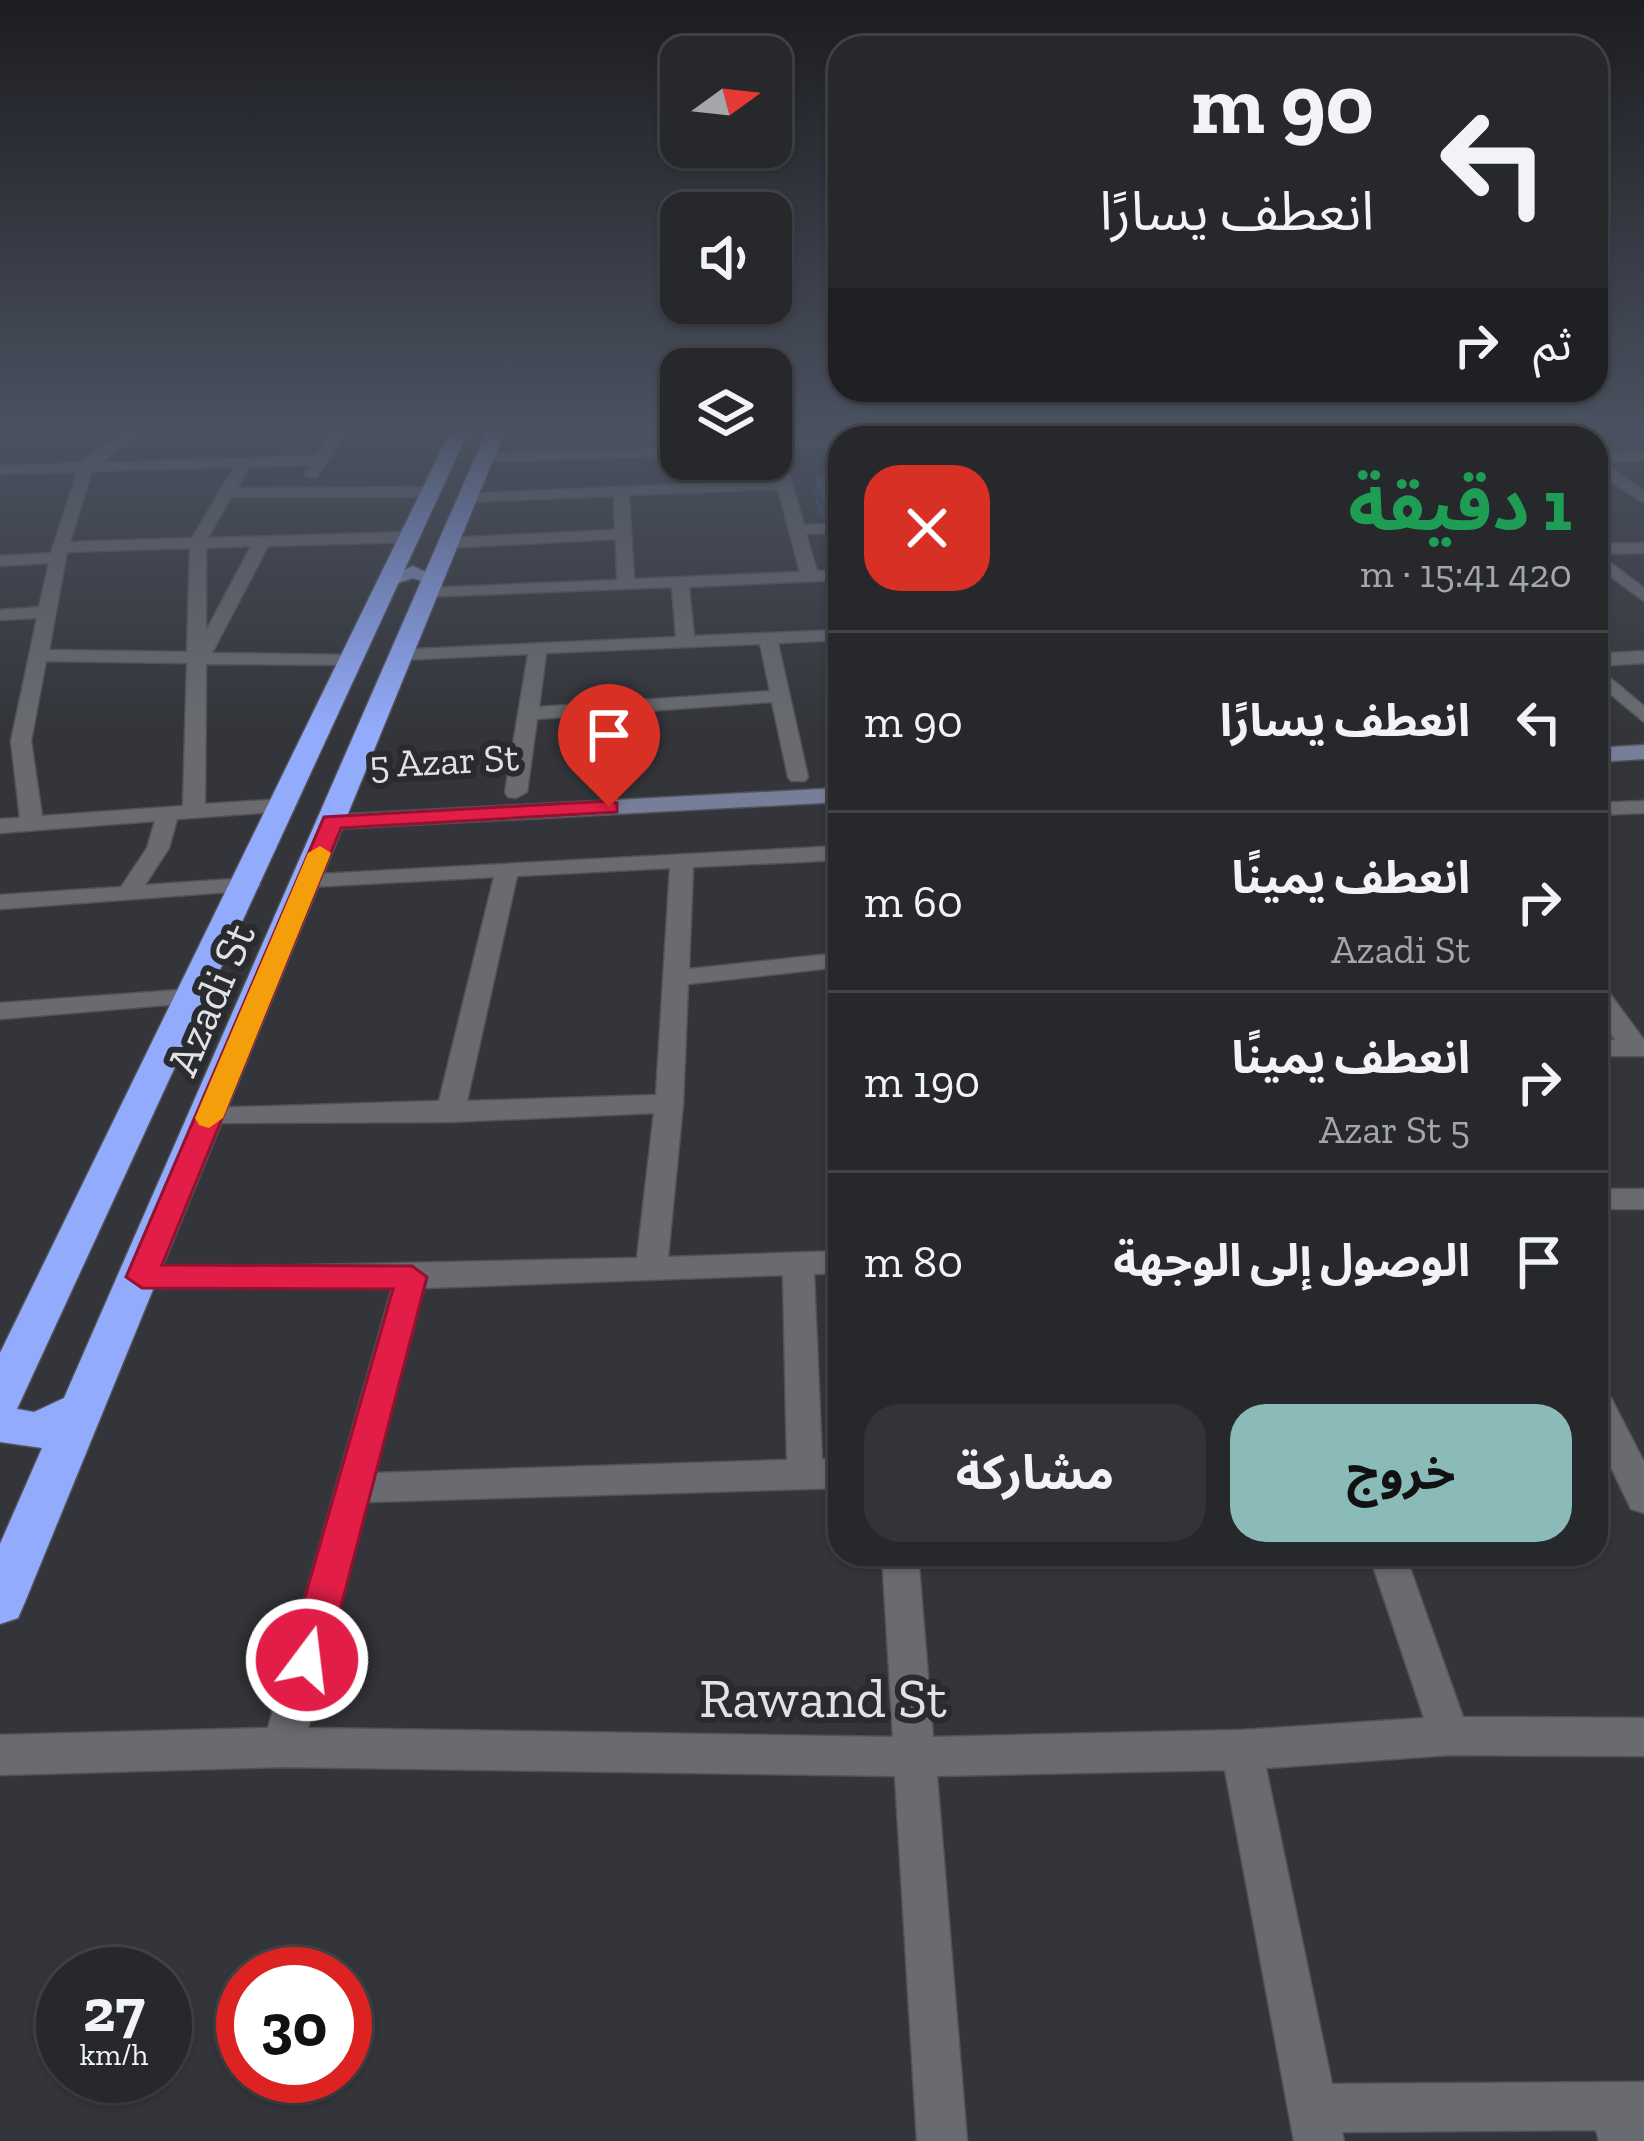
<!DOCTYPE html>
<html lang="ar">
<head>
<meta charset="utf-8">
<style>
  :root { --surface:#26282c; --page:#323438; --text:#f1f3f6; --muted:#a4a6a9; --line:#424448; --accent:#8bbbb9 }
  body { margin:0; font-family:"Zilla Slab","Noto Sans Arabic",serif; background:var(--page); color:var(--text); direction:rtl; height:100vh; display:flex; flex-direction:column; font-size:45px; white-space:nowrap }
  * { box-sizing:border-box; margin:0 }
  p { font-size:39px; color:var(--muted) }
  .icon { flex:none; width:66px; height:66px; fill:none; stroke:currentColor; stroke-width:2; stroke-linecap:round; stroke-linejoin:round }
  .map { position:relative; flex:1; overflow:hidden; direction:ltr }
  .drawer { position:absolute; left:828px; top:426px; width:780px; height:1140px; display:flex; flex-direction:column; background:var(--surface); border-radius:36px; box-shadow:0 3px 9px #0004,0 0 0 3px var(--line); direction:rtl }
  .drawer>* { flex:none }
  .guide { position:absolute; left:828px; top:36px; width:780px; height:366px; border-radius:36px; box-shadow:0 3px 9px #0004,0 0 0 3px var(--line); direction:rtl; background:#26282c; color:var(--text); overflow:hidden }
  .needle { width:78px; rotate:75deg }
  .buttons { position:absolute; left:660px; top:36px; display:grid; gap:24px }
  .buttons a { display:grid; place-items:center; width:132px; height:132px; border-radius:24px; background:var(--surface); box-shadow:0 3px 9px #0004,0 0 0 3px var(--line); font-size:60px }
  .speed { position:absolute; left:36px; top:1947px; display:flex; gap:24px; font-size:60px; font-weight:700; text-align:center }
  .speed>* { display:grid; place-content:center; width:156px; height:156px; border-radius:50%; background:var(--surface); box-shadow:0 3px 9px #0004,0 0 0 3px var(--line); line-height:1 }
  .speed small { font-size:30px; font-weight:400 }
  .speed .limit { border:18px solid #d22; background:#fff; color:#111 }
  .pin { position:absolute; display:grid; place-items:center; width:102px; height:102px; color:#fff; margin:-123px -51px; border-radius:50% 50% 50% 0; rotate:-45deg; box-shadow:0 0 12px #0007 }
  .pin .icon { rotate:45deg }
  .me { position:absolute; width:132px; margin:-66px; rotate:15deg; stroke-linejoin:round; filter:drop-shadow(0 0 9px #0008) }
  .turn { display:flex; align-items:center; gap:42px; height:252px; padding:0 36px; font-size:54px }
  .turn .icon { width:156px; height:156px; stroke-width:2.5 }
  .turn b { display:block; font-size:84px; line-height:102px }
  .then { display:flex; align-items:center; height:114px; padding:0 36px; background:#0003; gap:24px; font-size:45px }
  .round { display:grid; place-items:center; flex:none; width:126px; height:126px; border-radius:36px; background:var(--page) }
  .summary { display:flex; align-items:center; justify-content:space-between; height:204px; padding:0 36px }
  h1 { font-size:72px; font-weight:700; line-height:90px; color:#1e9e55 }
  .cta { display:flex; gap:24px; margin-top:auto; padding:24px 36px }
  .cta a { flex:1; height:138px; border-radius:36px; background:var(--accent); color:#111; font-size:48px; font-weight:700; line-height:138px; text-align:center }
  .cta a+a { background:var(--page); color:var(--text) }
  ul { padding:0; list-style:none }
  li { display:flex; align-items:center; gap:36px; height:180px; padding:0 36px; border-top:3px solid var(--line) }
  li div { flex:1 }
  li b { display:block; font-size:45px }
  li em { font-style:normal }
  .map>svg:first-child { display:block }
</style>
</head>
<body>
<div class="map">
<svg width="1644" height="2141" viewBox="0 0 1644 2141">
  <rect width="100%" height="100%" fill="#33353a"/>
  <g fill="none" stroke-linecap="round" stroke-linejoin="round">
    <g stroke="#525358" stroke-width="3">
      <path id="street" d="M 130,428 L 146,428 L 100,463 L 316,456 L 335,428 L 349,428 L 316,478 L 304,475 L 311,465 L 249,467 L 237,488 L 431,487 L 439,492 L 431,497 L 231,497 L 208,538 L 409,532 L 417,537 L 409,542 L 268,546 L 212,653 L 353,655 L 362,661 L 360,665 L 206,664 L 205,804 L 285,799 L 296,805 L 285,811 L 177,819 L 169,848 L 145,885 L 248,878 L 260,885 L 256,890 L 0,909 L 0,895 L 121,887 L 147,848 L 155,821 L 0,833 L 0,819 L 20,818 L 11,741 L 37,618 L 0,620 L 0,610 L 39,607 L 49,563 L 0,566 L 0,556 L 51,553 L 77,472 L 0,474 L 0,466 L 81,463 ZM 234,467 L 192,538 L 70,542 L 92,471 ZM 251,546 L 206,631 L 206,548 ZM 190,548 L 187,652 L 49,650 L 67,552 ZM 46,661 L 187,663 L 183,806 L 42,816 L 31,741 Z
        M 881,428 L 895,428 L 898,438 L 884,438 Z
        M 1171,428 L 1315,428 L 1308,432 L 987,438 L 994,434 Z
        M 1429,428 L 1445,428 L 1455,438 L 1440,438 Z
        M 1533,428 L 1550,428 L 1562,438 L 1546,438 Z
        M 771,430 L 780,440 L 840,439 L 840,447 L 782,448 L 804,525 L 840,523 L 840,533 L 806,534 L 817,571 L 840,570 L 840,580 L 689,587 L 694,636 L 840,630 L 840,640 L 778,643 L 808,777 L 805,781 L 791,781 L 788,777 L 772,702 L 537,719 L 527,792 L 516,798 L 508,797 L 505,792 L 528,654 L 400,660 L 391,654 L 393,650 L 676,637 L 672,587 L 420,597 L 420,589 L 426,588 L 617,580 L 616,539 L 446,548 L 438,543 L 446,538 L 615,530 L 614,496 L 466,502 L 458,497 L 461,494 L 776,480 ZM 778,489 L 800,572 L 634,579 L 629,495 ZM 760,644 L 770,691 L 539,707 L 546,653 Z
        M 667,449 L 669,452 L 662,456 L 484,462 L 477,458 L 484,454 Z
        M 1644,452 L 1644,460 L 1603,463 L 1644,491 L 1644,503 L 1596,472 L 1596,455 Z
        M 1644,543 L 1644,553 L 1599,554 L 1644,588 L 1644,601 L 1596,566 L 1596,544 Z
        M 1644,651 L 1644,663 L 1596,666 L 1596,654 Z
        M 1596,666 L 1644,706 L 1644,722 L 1596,682 Z
        M 1644,801 L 1644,813 L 1596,815 L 1596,803 Z
        M 840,846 L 840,860 L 693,867 L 689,969 L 840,953 L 840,967 L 688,984 L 683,1104 L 668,1257 L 840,1251 L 840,1273 L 814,1274 L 822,1459 L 840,1458 L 840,1488 L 368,1502 L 308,1728 L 893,1737 L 882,1554 L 918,1554 L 933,1737 L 1242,1730 L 1424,1718 L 1369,1554 L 1405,1554 L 1463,1717 L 1644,1718 L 1644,1756 L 1450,1755 L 1266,1768 L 1332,2084 L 1644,2082 L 1644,2141 L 1599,2141 L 1596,2130 L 1342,2132 L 1344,2141 L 1294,2141 L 1225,1770 L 937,1776 L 967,2141 L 917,2141 L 895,1776 L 283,1767 L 0,1775 L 0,1735 L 268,1728 L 392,1288 L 142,1288 L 131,1285 L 126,1277 L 131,1269 L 637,1258 L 654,1113 L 450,1122 L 200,1123 L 196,1117 L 200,1111 L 210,1108 L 439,1101 L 494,877 L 309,887 L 297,880 L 301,875 ZM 670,868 L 656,1095 L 467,1101 L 517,876 ZM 783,1275 L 787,1460 L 375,1473 L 424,1288 Z
        M 1596,984 L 1605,987 L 1644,1040 L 1644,1056 L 1596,1056 L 1596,1040 L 1615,1040 L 1596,1011 Z
        M 193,989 L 206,997 L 202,1002 L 0,1019 L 0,1003 Z
        M 1596,1189 L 1644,1189 L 1644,1209 L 1596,1209 Z
        M 1596,1388 L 1608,1392 L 1644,1462 L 1644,1513 L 1631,1509 L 1596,1436 Z"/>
    </g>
    <g stroke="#525358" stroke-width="3">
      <path id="secondary" d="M 1644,745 L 1644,759 L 1596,762 L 1596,748 Z
        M 840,788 L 840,802 L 332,829 L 320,822 L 332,815 Z"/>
    </g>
    <g stroke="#525358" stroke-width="3">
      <path id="primary" d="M 413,566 L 441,579 L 432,585 L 413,578 L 389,586 L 380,580 Z"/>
    </g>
    <g stroke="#525358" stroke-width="3">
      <path id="highway" d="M 452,428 L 470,428 L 17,1409 L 34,1412 L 64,1398 L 488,428 L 506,428 L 25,1602 L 18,1618 L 0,1624 L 0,1544 L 42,1448 L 0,1442 L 0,1353 Z"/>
    </g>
    <use href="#street" fill="#696b70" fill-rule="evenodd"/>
    <use href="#secondary" fill="#767e9a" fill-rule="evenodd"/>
    <use href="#primary" fill="#8291c4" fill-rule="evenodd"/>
    <use href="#highway" fill="#93abfc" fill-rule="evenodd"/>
  </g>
  <path fill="#3a466b" d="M 840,475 L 840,521 L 822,519 L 813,492 L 812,476 Z"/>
  <path fill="#44517c" stroke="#303957" stroke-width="3" d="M 840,475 L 840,504 L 822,503 L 812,476 Z"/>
  <linearGradient id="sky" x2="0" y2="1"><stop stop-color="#1c1d20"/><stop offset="0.59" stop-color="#4a5160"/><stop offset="1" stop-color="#4a5160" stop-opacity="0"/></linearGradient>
  <rect width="1644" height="728" fill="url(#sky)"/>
  <path fill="#e11d48" stroke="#92132f" stroke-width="3" d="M 609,801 L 617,803 L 617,812 L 341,828 L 162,1265 L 412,1266 L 427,1277 L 327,1660 L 321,1673 L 307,1679 L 293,1673 L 287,1660 L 393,1289 L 142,1288 L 126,1277 L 324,817 Z"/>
  <path fill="#f59e0b" d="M 320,846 L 331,853 L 223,1118 L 209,1128 L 199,1125 L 195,1118 L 308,853 Z"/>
  <g text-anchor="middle" stroke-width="12" stroke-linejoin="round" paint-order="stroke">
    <g font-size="39" fill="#e1e2e5" stroke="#292b2f">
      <text transform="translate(444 760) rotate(-3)" y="14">5 Azar St</text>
    </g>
    <g font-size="45" fill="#e1e2e5" stroke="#292b2f">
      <text transform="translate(210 999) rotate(-67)" y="16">Azadi St</text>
    </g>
    <g font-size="54" fill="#e1e2e5" stroke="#292b2f">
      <text x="823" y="1717">Rawand St</text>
    </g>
  </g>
</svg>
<div class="buttons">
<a><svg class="needle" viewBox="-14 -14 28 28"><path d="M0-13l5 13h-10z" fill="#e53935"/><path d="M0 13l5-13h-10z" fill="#a4a6a9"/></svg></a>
<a><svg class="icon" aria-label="sound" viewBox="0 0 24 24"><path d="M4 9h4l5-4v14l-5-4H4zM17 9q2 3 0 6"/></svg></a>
<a><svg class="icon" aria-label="layers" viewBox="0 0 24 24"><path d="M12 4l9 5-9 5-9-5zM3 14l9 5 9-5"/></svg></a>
</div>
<div class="speed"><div>27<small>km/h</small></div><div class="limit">30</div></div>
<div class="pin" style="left:609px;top:807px;background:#d93025"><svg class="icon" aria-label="arrive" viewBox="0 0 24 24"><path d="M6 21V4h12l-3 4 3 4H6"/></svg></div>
<svg class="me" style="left:307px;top:1660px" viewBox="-20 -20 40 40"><circle r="17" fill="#e11d48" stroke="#fff" stroke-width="3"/><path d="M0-11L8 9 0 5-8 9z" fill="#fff"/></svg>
<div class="guide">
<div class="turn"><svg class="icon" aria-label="left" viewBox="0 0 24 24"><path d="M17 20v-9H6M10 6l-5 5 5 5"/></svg><div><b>90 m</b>انعطف يسارًا</div></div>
<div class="then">ثم<svg class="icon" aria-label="right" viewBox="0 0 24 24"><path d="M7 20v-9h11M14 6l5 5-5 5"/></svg></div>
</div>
<section class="drawer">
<div class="summary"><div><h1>1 دقيقة</h1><p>420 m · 15:41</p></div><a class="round" style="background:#d93025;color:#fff"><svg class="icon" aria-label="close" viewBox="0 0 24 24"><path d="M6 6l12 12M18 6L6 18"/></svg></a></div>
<ul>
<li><svg class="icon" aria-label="left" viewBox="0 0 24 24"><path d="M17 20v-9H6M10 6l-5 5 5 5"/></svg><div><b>انعطف يسارًا</b></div><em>90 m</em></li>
<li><svg class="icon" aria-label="right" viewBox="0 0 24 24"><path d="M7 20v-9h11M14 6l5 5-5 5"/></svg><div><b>انعطف يمينًا</b><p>Azadi St</p></div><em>60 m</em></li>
<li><svg class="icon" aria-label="right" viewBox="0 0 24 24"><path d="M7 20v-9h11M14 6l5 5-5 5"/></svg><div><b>انعطف يمينًا</b><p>5 Azar St</p></div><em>190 m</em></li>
<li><svg class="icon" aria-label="arrive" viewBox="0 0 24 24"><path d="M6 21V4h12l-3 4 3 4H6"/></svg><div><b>الوصول إلى الوجهة</b></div><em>80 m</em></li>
</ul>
<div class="cta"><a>خروج</a><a>مشاركة</a></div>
</section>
</div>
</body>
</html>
